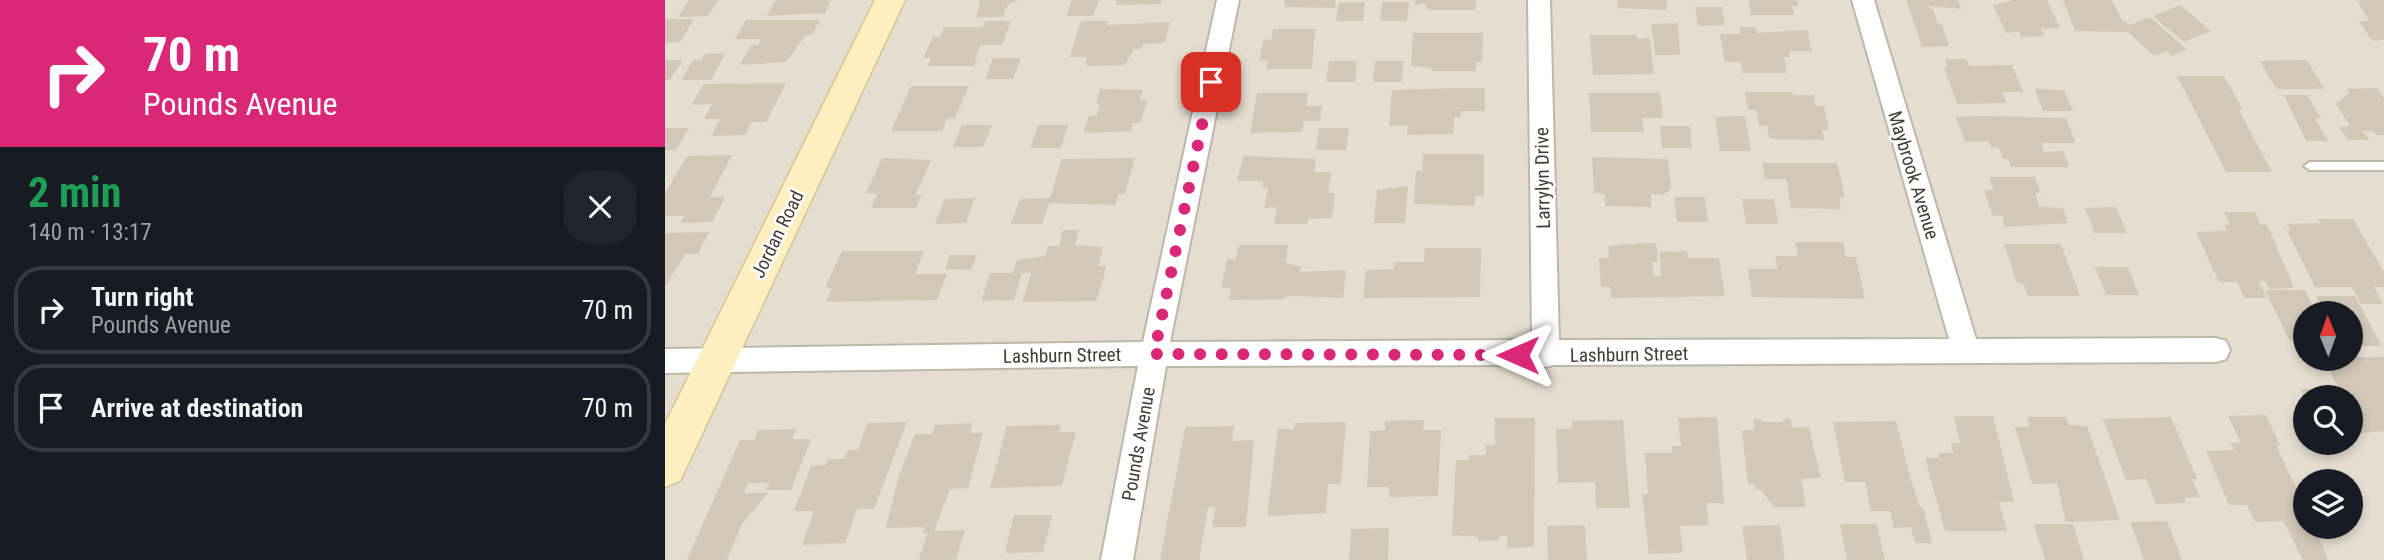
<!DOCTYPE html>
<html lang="en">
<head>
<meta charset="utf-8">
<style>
  :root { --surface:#171b24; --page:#20242c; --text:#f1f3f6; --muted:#9ea1a6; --line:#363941 }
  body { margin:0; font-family:"Roboto Condensed",sans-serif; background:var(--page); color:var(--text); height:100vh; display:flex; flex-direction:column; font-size:26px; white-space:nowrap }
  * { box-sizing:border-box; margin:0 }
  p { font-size:23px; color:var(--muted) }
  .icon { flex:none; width:38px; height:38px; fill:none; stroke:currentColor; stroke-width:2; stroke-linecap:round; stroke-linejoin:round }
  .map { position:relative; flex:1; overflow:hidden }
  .drawer { display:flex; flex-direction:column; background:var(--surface); width:665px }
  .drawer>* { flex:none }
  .banner { background:#db2777; color:#fff; overflow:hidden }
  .needle { width:46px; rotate:359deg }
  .tools { position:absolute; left:1628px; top:301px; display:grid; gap:14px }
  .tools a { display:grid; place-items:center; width:70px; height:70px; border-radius:50%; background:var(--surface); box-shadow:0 4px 10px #0003; font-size:35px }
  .pin { position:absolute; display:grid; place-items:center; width:60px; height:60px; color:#fff; margin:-30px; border-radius:14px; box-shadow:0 4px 10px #0006 }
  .me { position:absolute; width:77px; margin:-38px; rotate:270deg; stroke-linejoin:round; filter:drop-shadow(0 0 5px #0008) }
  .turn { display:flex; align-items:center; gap:24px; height:147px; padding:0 28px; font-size:32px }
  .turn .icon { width:91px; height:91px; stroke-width:2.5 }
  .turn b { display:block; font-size:49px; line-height:60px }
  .round { display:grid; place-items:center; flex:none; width:74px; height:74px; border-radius:28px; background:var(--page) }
  .summary { display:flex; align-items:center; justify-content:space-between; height:119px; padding:0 28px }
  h1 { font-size:42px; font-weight:700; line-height:52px; color:#1e9e55 }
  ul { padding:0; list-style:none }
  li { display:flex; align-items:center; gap:21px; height:88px; margin:0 14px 10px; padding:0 14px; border:4px solid var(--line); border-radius:28px }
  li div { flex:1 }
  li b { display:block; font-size:26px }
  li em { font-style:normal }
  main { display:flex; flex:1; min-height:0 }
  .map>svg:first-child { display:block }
</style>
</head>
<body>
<main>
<section class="drawer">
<div class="banner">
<div class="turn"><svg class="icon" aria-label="right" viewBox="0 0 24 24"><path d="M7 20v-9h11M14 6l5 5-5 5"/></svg><div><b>70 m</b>Pounds Avenue</div></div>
</div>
<div class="summary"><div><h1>2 min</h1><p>140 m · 13:17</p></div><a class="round"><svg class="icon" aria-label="close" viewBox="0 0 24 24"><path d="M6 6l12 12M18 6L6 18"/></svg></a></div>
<ul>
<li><svg class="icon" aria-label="right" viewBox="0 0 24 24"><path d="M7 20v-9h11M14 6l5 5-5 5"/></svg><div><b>Turn right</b><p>Pounds Avenue</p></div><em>70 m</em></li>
<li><svg class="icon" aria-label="arrive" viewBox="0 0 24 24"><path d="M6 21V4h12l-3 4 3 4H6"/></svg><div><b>Arrive at destination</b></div><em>70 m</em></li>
</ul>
</section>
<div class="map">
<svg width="1719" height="560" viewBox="0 0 1719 560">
  <rect width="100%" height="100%" fill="#f1ece2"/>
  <path fill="#e5ded0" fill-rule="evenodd" d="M 0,0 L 1719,0 L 1719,560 L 0,560 ZM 1640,313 L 1685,313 L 1685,359 L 1640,359 ZM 1640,397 L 1685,397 L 1685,443 L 1640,443 ZM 1640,481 L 1685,481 L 1685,527 L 1640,527 Z"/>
  <path fill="#d2c8b8" d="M 24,0 L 53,0 L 43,16 L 13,17 Z
    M 111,0 L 166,0 L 160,13 L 101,16 Z
    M 315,0 L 354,0 L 343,4 L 338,17 L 311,17 Z
    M 407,0 L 434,0 L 428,16 L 401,16 Z
    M 452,0 L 497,0 L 496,4 L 451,5 Z
    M 620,0 L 671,0 L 670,8 L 619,7 Z
    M 750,0 L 811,0 L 810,10 L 767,10 L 761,9 L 761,4 L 749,5 Z
    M 952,0 L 1001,0 L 1002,10 L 953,8 Z
    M 1084,0 L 1132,0 L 1133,6 L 1127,6 L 1129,15 L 1086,15 Z
    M 1241,0 L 1292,0 L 1297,9 L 1263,6 L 1268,10 L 1273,24 L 1277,24 L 1284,46 L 1257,47 Z
    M 1348,0 L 1382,0 L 1395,28 L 1376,29 L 1379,36 L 1356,37 L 1354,32 L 1341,33 L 1328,5 Z
    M 1398,0 L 1447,0 L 1457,20 L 1465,25 L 1485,17 L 1522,50 L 1507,56 L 1502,51 L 1489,56 L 1463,32 L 1410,31 Z
    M 1703,0 L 1719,0 L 1719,40 L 1707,41 L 1694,21 L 1704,21 L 1692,1 Z
    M 700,2 L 698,21 L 671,21 L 673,3 Z
    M 717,2 L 744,2 L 742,21 L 715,21 Z
    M 1515,5 L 1546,31 L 1519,42 L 1488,16 Z
    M 1030,7 L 1057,7 L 1060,25 L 1033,26 Z
    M 0,19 L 29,19 L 15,42 L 0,43 Z
    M 81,20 L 155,20 L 147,35 L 141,35 L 121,62 L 75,65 L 86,45 L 93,45 L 96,39 L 70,39 Z
    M 320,21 L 346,21 L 337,45 L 315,45 L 309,66 L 263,66 L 266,58 L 258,58 L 268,37 L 275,37 L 279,27 L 318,27 Z
    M 416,21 L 442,21 L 441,25 L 505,22 L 500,43 L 478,44 L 476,49 L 469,49 L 460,65 L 425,66 L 420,65 L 422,57 L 405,57 Z
    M 1013,23 L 1015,55 L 990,55 L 986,24 Z
    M 1074,27 L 1091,27 L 1092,33 L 1142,30 L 1147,51 L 1124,51 L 1125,57 L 1119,57 L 1122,73 L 1078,73 L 1076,62 L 1060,62 L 1055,34 L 1075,34 Z
    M 608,29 L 650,29 L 647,69 L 601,69 L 603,60 L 594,61 L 599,39 L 606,40 Z
    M 748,33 L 818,33 L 817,62 L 811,62 L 811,71 L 766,71 L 766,68 L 746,66 Z
    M 925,35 L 972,35 L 973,39 L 985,38 L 989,74 L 928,75 Z
    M 60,53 L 46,80 L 16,80 L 28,60 L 36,60 L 40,54 Z
    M 328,58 L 356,58 L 348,79 L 320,79 Z
    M 1280,59 L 1302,59 L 1304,66 L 1347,65 L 1358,92 L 1337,92 L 1342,103 L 1292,104 L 1279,68 L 1282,66 Z
    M 0,60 L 18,60 L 5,80 L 0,80 Z
    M 1642,60 L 1659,89 L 1611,89 L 1595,61 Z
    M 664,61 L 692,61 L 690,82 L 661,82 Z
    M 710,61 L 738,61 L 737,82 L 708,82 Z
    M 1512,76 L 1559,76 L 1578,110 L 1574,110 L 1607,172 L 1561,172 Z
    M 121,83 L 101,122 L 87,122 L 80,135 L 46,136 L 55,119 L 39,119 L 47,104 L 27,105 L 38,84 Z
    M 246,86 L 304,86 L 290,118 L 282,119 L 277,131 L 226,131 Z
    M 794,88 L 820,88 L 820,111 L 796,111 L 796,117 L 789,117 L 788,134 L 742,135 L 743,125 L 724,126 L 727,90 Z
    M 1712,88 L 1719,99 L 1719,135 L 1711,135 L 1709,131 L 1694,131 L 1699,132 L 1704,140 L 1683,140 L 1674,127 L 1685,126 L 1671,104 L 1684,93 L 1681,89 Z
    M 435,89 L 478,90 L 475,100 L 482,100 L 476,123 L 468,123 L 466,131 L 419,133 L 424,116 L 432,115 L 435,104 L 431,104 Z
    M 1370,89 L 1399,90 L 1408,111 L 1378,111 Z
    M 1080,92 L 1127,92 L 1128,95 L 1149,95 L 1151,106 L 1159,106 L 1164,130 L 1157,130 L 1159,140 L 1109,139 L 1104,137 L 1102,126 L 1094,125 L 1091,110 L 1083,110 Z
    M 592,93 L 643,93 L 641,106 L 657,106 L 655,121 L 639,121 L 637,132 L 585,133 Z
    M 924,93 L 995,93 L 998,118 L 977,118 L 979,132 L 926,132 Z
    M 1619,95 L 1642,95 L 1656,119 L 1650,119 L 1663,141 L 1641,141 Z
    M 1080,116 L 1086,151 L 1055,151 L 1050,117 Z
    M 1320,116 L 1401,118 L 1411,143 L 1376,143 L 1379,152 L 1398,151 L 1404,167 L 1346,167 L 1343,159 L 1338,159 L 1333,147 L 1326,148 L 1324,141 L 1300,142 L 1291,117 Z
    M 297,125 L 327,125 L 318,147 L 288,147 Z
    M 373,125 L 403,125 L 396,148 L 365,148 Z
    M 995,126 L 1025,126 L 1027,148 L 997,148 Z
    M 0,128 L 24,128 L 11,150 L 0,151 Z
    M 654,128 L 684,128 L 681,150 L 651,150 Z
    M 758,154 L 819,154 L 819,196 L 810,196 L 810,206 L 749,204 L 751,171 L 757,171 Z
    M 67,155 L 45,197 L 60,197 L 47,222 L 15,223 L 19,216 L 0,216 L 0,193 L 22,156 Z
    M 578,156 L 651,159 L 649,172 L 666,172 L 663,193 L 670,193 L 667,218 L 643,219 L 642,224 L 609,224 L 612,207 L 599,208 L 603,188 L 597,188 L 598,181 L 572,181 Z
    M 927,157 L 1003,159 L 1006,188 L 999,195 L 986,194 L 986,207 L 940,206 L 940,194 L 929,193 Z
    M 217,158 L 266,160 L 251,195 L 256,195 L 251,208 L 206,208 L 212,194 L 201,193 Z
    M 470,158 L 460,194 L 454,194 L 451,205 L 384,203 L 377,224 L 346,224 L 355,199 L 385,198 L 397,159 Z
    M 1097,163 L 1172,163 L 1180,197 L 1174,197 L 1176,209 L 1126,208 L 1121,179 L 1100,179 Z
    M 1324,177 L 1370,177 L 1376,193 L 1370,193 L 1375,207 L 1398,208 L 1403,223 L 1340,227 L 1337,216 L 1328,216 L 1319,190 L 1328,190 Z
    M 743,186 L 740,223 L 709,223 L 712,190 Z
    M 1009,197 L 1040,197 L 1043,222 L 1012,222 Z
    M 310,198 L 301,223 L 270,224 L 280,199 Z
    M 1077,199 L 1109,199 L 1113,224 L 1081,224 Z
    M 1451,207 L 1462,233 L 1430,233 L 1420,208 Z
    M 1559,212 L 1590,212 L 1596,225 L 1601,224 L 1606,233 L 1629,288 L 1604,289 L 1600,281 L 1594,282 L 1602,298 L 1579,298 L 1572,282 L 1554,282 L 1531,232 L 1562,231 L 1559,225 L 1565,225 Z
    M 1653,219 L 1688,219 L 1719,272 L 1719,287 L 1709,287 L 1718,304 L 1696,304 L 1687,287 L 1650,287 L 1622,231 L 1626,231 L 1622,224 L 1656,223 Z
    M 398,230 L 414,230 L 410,245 L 438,247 L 433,266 L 440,266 L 440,274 L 431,301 L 357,302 L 366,273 L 357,273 L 349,300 L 316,301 L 325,273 L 348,273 L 352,260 L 380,256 L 383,246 L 394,246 Z
    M 44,232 L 33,254 L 20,254 L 0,287 L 0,233 Z
    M 1130,242 L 1178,242 L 1181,257 L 1191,257 L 1200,299 L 1087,297 L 1083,269 L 1113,269 L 1110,256 L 1133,256 Z
    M 977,243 L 991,243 L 993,262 L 987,262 L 989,276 L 996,276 L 995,252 L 1022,251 L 1023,258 L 1054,258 L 1060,296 L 946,298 L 945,287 L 936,287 L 934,258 L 944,258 L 943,246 Z
    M 1339,244 L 1396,244 L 1415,296 L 1363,296 L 1358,283 L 1352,283 Z
    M 574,245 L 623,245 L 621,263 L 636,267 L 635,272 L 681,270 L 678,298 L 631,296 L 620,297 L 619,299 L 564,300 L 566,288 L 556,288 L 562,259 L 571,259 Z
    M 760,248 L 816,248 L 815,297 L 698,298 L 701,270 L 729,269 L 729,262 L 759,262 Z
    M 177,251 L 259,251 L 250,274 L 282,274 L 272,300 L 161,302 L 167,288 L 160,288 Z
    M 285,255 L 312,255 L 306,270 L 280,269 Z
    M 1430,267 L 1463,267 L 1474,295 L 1441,295 Z
    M 1600,290 L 1640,290 L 1651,313 L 1640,313 L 1640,340 L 1624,340 Z
    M 1651,296 L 1690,296 L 1717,346 L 1685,346 L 1685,313 L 1659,313 Z
    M 1685,357 L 1719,357 L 1719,431 L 1685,434 L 1685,397 L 1640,397 L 1636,389 L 1674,389 L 1658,359 Z
    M 1601,415 L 1615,445 L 1611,445 L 1640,506 L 1640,527 L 1650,527 L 1663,560 L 1638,560 L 1618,521 L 1590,522 L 1582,505 L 1564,505 L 1541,451 L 1569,450 L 1566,443 L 1576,443 L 1563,416 Z
    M 1289,416 L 1328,416 L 1349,502 L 1334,502 L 1342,531 L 1280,531 L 1260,458 L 1274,458 L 1273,453 L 1288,453 L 1286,443 L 1295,443 Z
    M 1052,417 L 1059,503 L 1041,503 L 1044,525 L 1015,526 L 1018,553 L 984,554 L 977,494 L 983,494 L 980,453 L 1007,453 L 1007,446 L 1016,446 L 1013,418 Z
    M 1362,417 L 1401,417 L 1404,425 L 1422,426 L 1455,520 L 1401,522 L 1392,483 L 1367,484 L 1350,427 L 1365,427 Z
    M 1506,417 L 1532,479 L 1527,479 L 1535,497 L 1519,498 L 1521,503 L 1491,504 L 1481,479 L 1461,480 L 1438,419 Z
    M 830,418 L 870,418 L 869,547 L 842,548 L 842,536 L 834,536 L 834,540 L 813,541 L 813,537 L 787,535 L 791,460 L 804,460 L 804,455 L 821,455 L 821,445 L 830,445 Z
    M 1125,418 L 1127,428 L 1144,427 L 1156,478 L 1136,479 L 1141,507 L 1109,507 L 1095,489 L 1090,490 L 1089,484 L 1083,484 L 1077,431 L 1090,429 L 1088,419 L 1096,419 L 1096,422 L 1119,422 L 1118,419 Z
    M 759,420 L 758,430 L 776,430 L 773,496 L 724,497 L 724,487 L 702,487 L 705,431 L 720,430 L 720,421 Z
    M 958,420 L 965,508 L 931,508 L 930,482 L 893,483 L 891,429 L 907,429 L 907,421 Z
    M 1231,421 L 1245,477 L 1255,507 L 1258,507 L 1267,543 L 1250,543 L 1246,527 L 1229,528 L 1225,511 L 1206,511 L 1200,482 L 1180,482 L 1168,422 Z
    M 242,422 L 209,509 L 192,509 L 180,543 L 137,545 L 149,511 L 129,511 L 146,466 L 161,465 L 163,459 L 179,459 L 183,450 L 193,450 L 202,423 Z
    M 681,422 L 676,484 L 663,484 L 661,513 L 602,516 L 613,429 L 629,429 L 630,423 Z
    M 308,423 L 305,433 L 318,433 L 303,488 L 285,489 L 269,531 L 300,530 L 291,560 L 254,560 L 262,533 L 257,533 L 260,527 L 221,528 L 234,475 L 250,434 L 267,434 L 270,425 Z
    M 396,425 L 394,432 L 411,432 L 397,486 L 325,488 L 342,426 Z
    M 569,426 L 567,441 L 589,440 L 581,527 L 547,527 L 550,507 L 543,507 L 534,560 L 495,560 L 520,427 Z
    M 131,429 L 127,439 L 146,439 L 126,490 L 101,490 L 104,483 L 83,483 L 79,493 L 103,493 L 77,524 L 62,560 L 22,560 L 75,440 L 89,440 L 93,430 Z
    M 349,515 L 387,515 L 378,552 L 340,553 Z
    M 1502,521 L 1517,560 L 1479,560 L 1465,522 Z
    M 1175,524 L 1212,524 L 1220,560 L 1182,560 Z
    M 1369,524 L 1408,524 L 1419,560 L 1380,560 Z
    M 920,525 L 922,560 L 883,560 L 882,526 Z
    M 1115,525 L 1120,560 L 1082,560 L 1077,526 Z
    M 724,528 L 723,560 L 684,560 L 686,529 Z"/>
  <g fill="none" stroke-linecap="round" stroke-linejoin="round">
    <g stroke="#bfb7a8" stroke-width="4">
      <path id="lane" d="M 1645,162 L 1719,162 L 1719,170 L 1645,170 L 1639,166 Z"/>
    </g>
    <g stroke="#bfb7a8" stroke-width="4">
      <path id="street" d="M 552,0 L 574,0 L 505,342 L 867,340 L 863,0 L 885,0 L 894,340 L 1284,339 L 1187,0 L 1209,0 L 1311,339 L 1551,338 L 1561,341 L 1565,350 L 1561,359 L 1551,362 L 888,365 L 881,367 L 874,365 L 501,366 L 468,560 L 436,560 L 473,366 L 0,373 L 0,349 L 478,342 Z"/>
    </g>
    <g stroke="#d4c394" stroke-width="3">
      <path id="secondary" d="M 210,0 L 240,0 L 15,481 L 0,487 L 0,424 Z"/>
    </g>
    <use href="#lane" fill="#fff" fill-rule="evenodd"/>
    <use href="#street" fill="#fff" fill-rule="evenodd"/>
    <use href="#secondary" fill="#fdefbf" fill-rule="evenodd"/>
  </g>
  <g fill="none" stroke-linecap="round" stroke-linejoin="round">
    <path stroke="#db2777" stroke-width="12" stroke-dasharray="0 21.6" d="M 546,82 L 489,354 L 853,355"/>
  </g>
  <g text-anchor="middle" stroke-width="5" stroke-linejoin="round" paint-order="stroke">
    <g font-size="19" fill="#423c33" stroke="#fff">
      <text transform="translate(1249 175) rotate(73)" y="7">Maybrook Avenue</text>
      <text transform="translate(877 178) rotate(-91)" y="7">Larrylyn Drive</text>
      <text transform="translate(112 234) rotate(-64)" y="7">Jordan Road</text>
      <text transform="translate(964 354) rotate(-1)" y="7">Lashburn Street</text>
      <text transform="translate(397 355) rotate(-1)" y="7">Lashburn Street</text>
      <text transform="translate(473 444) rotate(-80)" y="7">Pounds Avenue</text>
    </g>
  </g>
</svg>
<div class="tools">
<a><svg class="needle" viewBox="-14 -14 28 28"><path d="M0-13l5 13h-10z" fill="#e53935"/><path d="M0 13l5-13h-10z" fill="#9ea1a6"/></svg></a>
<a><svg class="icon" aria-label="search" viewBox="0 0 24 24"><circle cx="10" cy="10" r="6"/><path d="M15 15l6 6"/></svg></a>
<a><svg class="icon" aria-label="layers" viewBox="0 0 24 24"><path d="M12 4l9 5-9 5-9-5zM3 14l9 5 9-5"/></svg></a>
</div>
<div class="pin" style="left:546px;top:82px;background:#d93025"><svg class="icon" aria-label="arrive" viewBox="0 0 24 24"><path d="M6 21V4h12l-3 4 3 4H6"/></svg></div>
<svg class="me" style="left:853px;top:355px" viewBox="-20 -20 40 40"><path d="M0-17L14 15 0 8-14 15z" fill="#db2777" stroke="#fff" stroke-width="4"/></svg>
</div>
</main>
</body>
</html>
